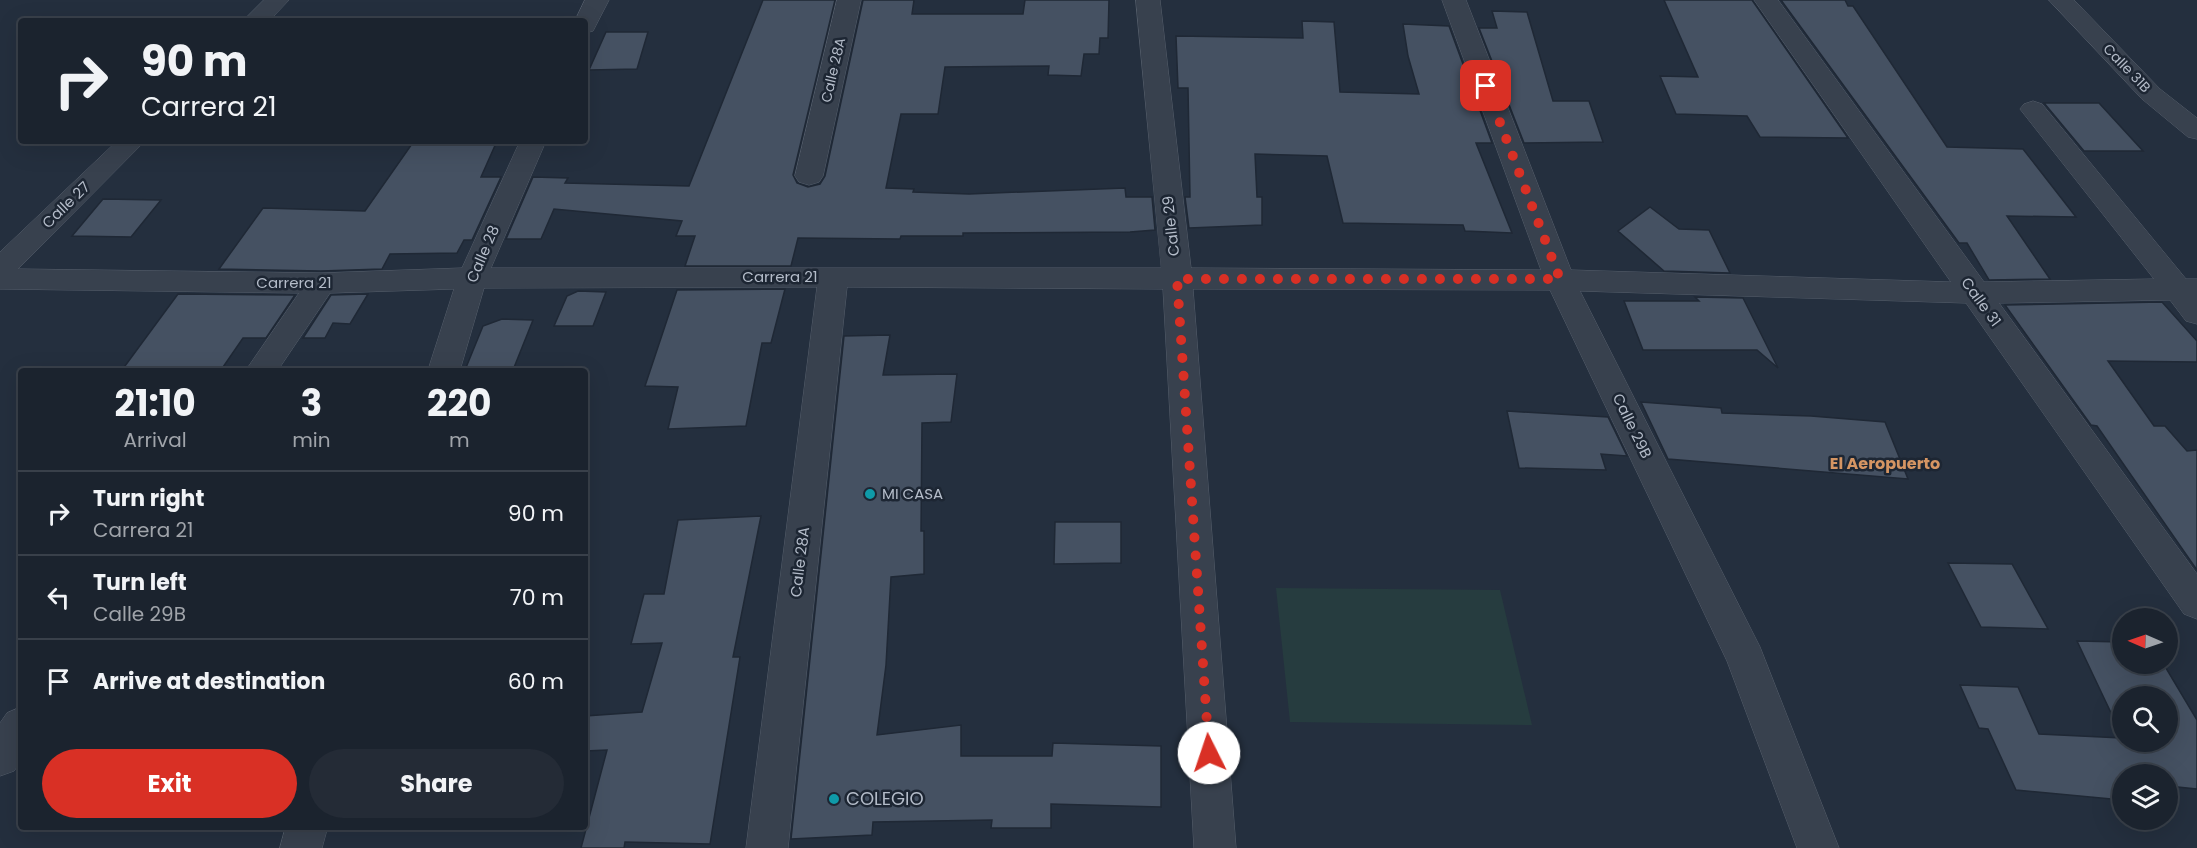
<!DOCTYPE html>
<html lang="en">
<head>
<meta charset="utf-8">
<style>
  :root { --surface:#1b232e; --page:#242b36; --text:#f1f3f6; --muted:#a0a4aa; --line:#39404a; --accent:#d93025 }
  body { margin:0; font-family:Poppins,sans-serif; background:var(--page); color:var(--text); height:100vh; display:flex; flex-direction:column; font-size:22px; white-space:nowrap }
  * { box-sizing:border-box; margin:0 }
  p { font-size:20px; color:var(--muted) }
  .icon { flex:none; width:33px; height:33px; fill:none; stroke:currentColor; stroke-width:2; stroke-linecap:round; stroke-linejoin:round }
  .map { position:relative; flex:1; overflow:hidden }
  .panel { position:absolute; left:18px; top:368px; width:570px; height:462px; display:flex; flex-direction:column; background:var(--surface); border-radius:6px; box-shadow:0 6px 24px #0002,0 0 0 2px var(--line) }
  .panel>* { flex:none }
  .banner { position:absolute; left:18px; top:18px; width:570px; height:126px; border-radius:6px; box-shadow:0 6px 24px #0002,0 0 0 2px var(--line); background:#1b232e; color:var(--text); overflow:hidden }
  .needle { width:39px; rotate:272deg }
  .tools { position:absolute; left:2112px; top:608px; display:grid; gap:12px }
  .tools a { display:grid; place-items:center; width:66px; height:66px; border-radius:50%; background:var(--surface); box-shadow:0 6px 24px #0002,0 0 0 2px var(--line); font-size:30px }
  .pin { position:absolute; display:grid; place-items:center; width:51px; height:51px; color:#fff; margin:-26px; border-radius:12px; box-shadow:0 3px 9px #0006 }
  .me { position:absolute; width:66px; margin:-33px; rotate:356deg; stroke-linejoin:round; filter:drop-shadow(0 0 4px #0008) }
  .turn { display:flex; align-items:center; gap:21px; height:126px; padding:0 24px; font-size:27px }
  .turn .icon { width:78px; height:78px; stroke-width:2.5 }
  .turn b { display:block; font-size:42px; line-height:51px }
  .eta { display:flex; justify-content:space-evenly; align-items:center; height:102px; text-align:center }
  .eta b { font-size:36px; font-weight:700; line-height:42px }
  .button { display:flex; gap:12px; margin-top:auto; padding:12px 24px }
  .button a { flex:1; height:69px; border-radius:36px; background:var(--accent); color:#fff; font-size:24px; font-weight:700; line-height:69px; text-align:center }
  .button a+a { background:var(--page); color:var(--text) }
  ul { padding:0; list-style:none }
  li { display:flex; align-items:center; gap:18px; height:84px; padding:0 24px; border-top:2px solid var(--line) }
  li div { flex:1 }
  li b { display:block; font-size:22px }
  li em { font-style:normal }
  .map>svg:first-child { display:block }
</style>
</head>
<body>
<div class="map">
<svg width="2197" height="848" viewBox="0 0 2197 848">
  <rect width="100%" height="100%" fill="#242f3e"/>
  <path fill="#263c3f" d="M 1276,588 L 1500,590 L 1532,725 L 1290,722 Z"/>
  <path fill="#455162" stroke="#1f2835" stroke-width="1.5" d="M 763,0 L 835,0 L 793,175 L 797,183 L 808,187 L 820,184 L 825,176 L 863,0 L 914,0 L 912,14 L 1023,14 L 1025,0 L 1109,0 L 1108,38 L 1100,38 L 1099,54 L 1084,54 L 1081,76 L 1048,75 L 1049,66 L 945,67 L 938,114 L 901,114 L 886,188 L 914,189 L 913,192 L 969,194 L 1125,188 L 1126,197 L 1152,197 L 1155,230 L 1130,232 L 963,233 L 963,236 L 901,236 L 900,239 L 798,238 L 791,266 L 685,266 L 695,236 L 676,236 L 682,221 L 554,209 L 541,239 L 506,239 L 533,177 L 568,178 L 565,183 L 689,186 Z
    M 1664,0 L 1752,0 L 1848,138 L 1760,137 L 1747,116 L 1676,114 L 1660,76 L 1698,77 Z
    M 1781,0 L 1845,0 L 1848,6 L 1853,6 L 1947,147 L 2023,149 L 2076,217 L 2007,216 L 2050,279 L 1989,280 L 1967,243 L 1959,243 Z
    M 1492,11 L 1527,12 L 1553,101 L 1589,101 L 1603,142 L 1524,143 L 1479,28 L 1497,28 Z
    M 1302,21 L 1334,22 L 1340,92 L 1419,94 L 1408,56 L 1403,24 L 1449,26 L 1492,143 L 1476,143 L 1512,233 L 1465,231 L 1463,225 L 1343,223 L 1327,156 L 1255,154 L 1257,197 L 1262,197 L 1262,225 L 1189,228 L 1185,197 L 1190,197 L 1188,88 L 1178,88 L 1176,36 L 1303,38 Z
    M 606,32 L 648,32 L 637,69 L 589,70 Z
    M 2044,103 L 2099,103 L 2143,151 L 2084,151 Z
    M 414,141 L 497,141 L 481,177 L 501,177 L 472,240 L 464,240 L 457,253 L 390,254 L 382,269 L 321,271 L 219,269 L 263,208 L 365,211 Z
    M 103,199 L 161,200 L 131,237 L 72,236 Z
    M 1650,207 L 1679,229 L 1709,230 L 1730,273 L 1664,271 L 1618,231 Z
    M 785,289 L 771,343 L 762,343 L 746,426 L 668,429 L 678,387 L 645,386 L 677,290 Z
    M 578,291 L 606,292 L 593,326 L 554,326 L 567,296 Z
    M 178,294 L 295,295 L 266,338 L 243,338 L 221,370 L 122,370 Z
    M 368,294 L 350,324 L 333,323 L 325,338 L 303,338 L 331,295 Z
    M 1695,297 L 1743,298 L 1778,368 L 1757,350 L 1643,350 L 1624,301 L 1699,301 Z
    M 2162,302 L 2197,341 L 2197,362 L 2108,361 L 2154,426 L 2165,426 L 2187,451 L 2197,450 L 2197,570 L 2097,426 L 2091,425 L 2005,305 Z
    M 502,319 L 533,320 L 513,370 L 465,370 L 483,326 Z
    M 890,335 L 883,375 L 957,374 L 951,422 L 922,423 L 921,531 L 924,531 L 924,574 L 891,577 L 886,665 L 877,735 L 961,725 L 961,756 L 1052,756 L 1053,743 L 1161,746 L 1161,807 L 1051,804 L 1051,828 L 991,828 L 992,820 L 873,822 L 872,835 L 791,839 L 844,336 Z
    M 1641,402 L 1721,408 L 1722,413 L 1811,416 L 1885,422 L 1908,479 L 1668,459 Z
    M 1507,411 L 1608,417 L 1627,456 L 1601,454 L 1606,470 L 1519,468 Z
    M 761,516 L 733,657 L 740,657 L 710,844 L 625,842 L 624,848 L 581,848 L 607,750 L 585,751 L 585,716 L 642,712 L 662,643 L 631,644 L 644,594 L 664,594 L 678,520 Z
    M 1055,522 L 1121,522 L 1121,563 L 1054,564 Z
    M 1948,563 L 2012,564 L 2048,629 L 1981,627 Z
    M 2077,641 L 2122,642 L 2122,663 L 2163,663 L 2197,720 L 2197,789 L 2168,786 L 2168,774 L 2122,774 L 2122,800 L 2016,790 L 1988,729 L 1979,728 L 1960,685 L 2018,687 L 2039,734 L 2122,738 L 2122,741 L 2168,741 L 2168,696 L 2122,696 L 2122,736 Z"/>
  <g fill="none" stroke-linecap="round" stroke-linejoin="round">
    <g stroke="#565f6c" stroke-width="1">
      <path id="minor" d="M 264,0 L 289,0 L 269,21 L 243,21 Z
        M 585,0 L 609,0 L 593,31 L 585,33 L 585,21 L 575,21 Z
        M 837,0 L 861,0 L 823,176 L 819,182 L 809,185 L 799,182 L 795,176 Z
        M 1136,0 L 1160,0 L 1191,268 L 1541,270 L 1442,0 L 1466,0 L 1571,270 L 1951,282 L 1754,0 L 1778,0 L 1984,282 L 2154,279 L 2020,109 L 2024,104 L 2033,101 L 2042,104 L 2186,279 L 2197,279 L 2197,324 L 2186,321 L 2170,300 L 1999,303 L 2197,574 L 2197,619 L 2184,614 L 1966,303 L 1580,291 L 1760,647 L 1839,848 L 1797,848 L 1727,661 L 1550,290 L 1193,289 L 1236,848 L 1194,848 L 1163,289 L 847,287 L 788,848 L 746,848 L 817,287 L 484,288 L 460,370 L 428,370 L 454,289 L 330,293 L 278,370 L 246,370 L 299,293 L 0,289 L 0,252 L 117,141 L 145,141 L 18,269 L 321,273 L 462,268 L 520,141 L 546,141 L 491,268 L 1161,268 Z
        M 2049,0 L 2074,0 L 2160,89 L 2197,118 L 2197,139 L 2188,137 L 2142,99 Z
        M 21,707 L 21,761 L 14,771 L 0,776 L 0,723 L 7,713 Z
        M 286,826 L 328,826 L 322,848 L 280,848 Z"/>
    </g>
    <use href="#minor" fill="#38414e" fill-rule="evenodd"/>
  </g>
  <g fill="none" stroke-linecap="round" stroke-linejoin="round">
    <path stroke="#d93025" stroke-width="10" stroke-dasharray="0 18" d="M 1209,753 L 1177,279 L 1560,279 L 1486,86"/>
  </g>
  <g fill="#0f9aa8" stroke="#1d2633" stroke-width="2">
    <circle cx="870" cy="494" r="6"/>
    <circle cx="834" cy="799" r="6"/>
  </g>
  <g text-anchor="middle" stroke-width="5" stroke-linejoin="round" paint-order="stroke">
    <g font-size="14" fill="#b4bcc9" stroke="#1d2633">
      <text transform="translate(2127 68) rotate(46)" y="5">Calle 31B</text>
      <text transform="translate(833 70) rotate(-77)" y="5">Calle 28A</text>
    </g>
    <g font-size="15" fill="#b4bcc9" stroke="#1d2633">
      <text transform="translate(66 205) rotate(-44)" y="5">Calle 27</text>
      <text transform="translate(1171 226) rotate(-96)" y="5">Calle 29</text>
      <text transform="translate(483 254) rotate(-67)" y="5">Calle 28</text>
      <text x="780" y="282">Carrera 21</text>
      <text x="294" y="288">Carrera 21</text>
      <text transform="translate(1981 302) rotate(54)" y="5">Calle 31</text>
      <text transform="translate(1632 426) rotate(64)" y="5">Calle 29B</text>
      <text transform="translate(800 562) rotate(-83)" y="5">Calle 28A</text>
    </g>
    <g font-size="15" fill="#b4bcc9" stroke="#1d2633" text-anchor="start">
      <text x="882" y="499">MI CASA</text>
    </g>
    <g font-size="16" font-weight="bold" fill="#d59563" stroke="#1d2633">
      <text x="1885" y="469">El Aeropuerto</text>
    </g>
    <g font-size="18" fill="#b4bcc9" stroke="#1d2633" text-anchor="start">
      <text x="846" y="805">COLEGIO</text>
    </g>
  </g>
</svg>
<div class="tools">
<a><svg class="needle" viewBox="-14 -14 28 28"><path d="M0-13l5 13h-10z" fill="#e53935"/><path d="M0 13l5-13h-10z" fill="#a0a4aa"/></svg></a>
<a><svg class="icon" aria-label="search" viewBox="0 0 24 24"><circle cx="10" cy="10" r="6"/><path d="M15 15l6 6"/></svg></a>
<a><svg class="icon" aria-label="layers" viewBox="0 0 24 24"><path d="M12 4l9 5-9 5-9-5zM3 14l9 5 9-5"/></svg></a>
</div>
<div class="pin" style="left:1486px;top:86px;background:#d93025"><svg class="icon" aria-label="arrive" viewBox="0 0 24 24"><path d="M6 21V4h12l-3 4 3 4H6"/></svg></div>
<svg class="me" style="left:1209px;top:753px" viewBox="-20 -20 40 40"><circle r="19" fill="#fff"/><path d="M0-13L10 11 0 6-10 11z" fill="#d93025"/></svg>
<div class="banner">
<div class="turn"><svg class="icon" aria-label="right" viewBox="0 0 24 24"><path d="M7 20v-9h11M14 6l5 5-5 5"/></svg><div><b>90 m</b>Carrera 21</div></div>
</div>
<section class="panel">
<div class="eta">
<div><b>21:10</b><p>Arrival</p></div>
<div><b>3</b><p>min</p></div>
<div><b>220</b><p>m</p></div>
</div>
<ul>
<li><svg class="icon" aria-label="right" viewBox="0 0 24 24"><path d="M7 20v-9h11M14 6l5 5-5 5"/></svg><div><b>Turn right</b><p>Carrera 21</p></div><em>90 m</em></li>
<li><svg class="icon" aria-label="left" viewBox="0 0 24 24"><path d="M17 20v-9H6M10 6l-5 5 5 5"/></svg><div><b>Turn left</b><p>Calle 29B</p></div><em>70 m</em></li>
<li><svg class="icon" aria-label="arrive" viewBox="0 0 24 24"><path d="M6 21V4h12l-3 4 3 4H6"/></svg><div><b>Arrive at destination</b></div><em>60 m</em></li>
</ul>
<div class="button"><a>Exit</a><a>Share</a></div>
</section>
</div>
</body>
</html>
